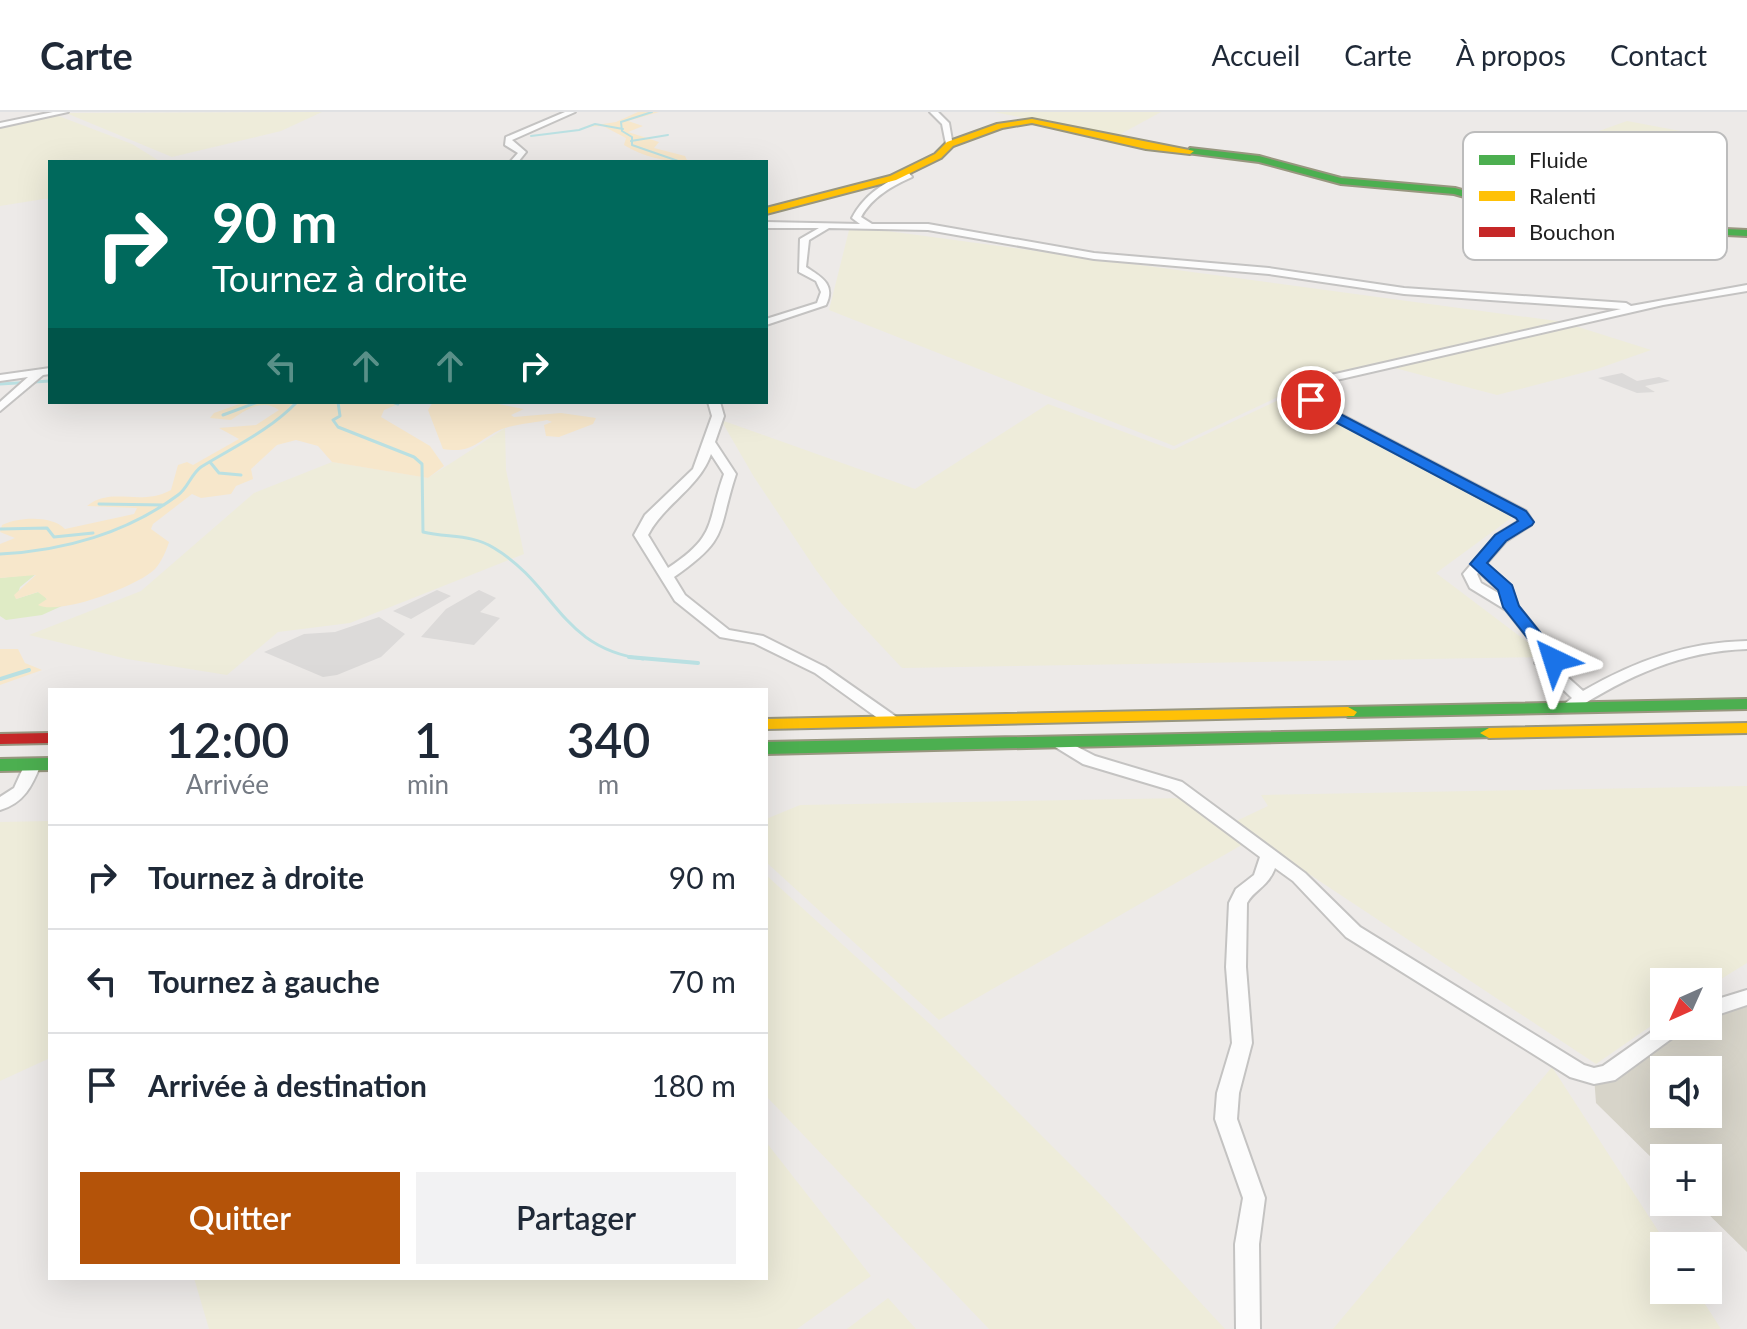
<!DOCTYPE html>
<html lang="fr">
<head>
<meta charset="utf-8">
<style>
  :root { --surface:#fff; --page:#f2f2f3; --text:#1f2937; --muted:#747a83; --line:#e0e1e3; --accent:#b45309 }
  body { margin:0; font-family:Lato,sans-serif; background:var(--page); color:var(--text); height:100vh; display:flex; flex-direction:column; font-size:30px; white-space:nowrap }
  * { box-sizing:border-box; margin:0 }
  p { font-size:26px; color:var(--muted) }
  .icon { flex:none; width:44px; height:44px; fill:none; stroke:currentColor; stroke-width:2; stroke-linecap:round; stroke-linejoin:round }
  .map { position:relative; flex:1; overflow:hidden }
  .panel { position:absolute; left:48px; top:576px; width:720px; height:592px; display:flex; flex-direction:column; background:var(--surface); border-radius:0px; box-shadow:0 8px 32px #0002 }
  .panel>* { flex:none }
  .top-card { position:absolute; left:48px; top:48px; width:720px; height:244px; border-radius:0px; box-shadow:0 8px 32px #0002; background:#00695c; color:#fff; overflow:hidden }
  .needle { width:52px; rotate:225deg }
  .controls { position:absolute; left:1650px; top:856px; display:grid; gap:16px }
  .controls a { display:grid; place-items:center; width:72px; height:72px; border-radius:0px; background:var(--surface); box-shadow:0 8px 32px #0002; font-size:40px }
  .pin { position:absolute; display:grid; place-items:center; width:68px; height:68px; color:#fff; margin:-34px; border:4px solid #fff; border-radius:50%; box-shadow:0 2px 8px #0007 }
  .me { position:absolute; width:88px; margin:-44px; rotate:319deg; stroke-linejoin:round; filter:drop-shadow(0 0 6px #0008) }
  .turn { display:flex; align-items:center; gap:28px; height:168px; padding:0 32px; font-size:36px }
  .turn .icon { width:104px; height:104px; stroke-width:2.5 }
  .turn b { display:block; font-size:56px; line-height:68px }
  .lanes { display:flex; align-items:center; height:76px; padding:0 32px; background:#0003; justify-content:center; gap:40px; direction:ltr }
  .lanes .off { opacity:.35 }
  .eta { display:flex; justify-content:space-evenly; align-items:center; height:136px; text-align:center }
  .eta b { font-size:48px; font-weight:600; line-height:56px }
  .cta { display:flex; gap:16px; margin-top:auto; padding:16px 32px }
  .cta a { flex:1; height:92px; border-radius:0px; background:var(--accent); color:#fff; font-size:32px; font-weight:600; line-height:92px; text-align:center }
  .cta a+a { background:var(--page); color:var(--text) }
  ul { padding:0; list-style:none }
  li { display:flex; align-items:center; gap:24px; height:104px; padding:0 32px; border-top:2px solid var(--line) }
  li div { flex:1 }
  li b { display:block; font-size:30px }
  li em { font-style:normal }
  header { display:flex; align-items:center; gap:48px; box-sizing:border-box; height:112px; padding:0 40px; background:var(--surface); border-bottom:2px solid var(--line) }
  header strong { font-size:38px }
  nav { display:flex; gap:44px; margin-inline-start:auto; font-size:28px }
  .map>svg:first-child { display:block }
</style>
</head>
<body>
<header>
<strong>Carte</strong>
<nav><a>Accueil</a><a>Carte</a><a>À propos</a><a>Contact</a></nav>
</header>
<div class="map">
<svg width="1747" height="1217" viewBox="0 0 1747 1217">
  <rect width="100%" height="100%" fill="#edeae8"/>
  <path fill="#dcdad9" d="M 1622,261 L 1637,269 L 1659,265 L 1670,269 L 1645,274 L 1655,280 L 1637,281 L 1598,266 Z
    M 437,478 L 451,484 L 411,507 L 393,499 Z
    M 479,478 L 496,486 L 480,500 L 500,506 L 474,533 L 421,525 L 446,497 Z
    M 379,505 L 405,522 L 381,545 L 337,563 L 323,565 L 264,540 L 304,522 L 335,520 Z"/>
  <path fill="#d7d4c9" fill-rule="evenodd" d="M 1747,885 L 1747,1140 L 1696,1090 L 1708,1090 L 1708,1046 L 1664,1046 L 1664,1058 L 1596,991 L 1594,964 L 1675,914 L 1708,914 L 1708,898 ZM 1664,958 L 1708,958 L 1708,1002 L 1664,1002 Z"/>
  <path fill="#eeecda" d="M 322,0 L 281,19 L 172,45 L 66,1 Z
    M 994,0 L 1161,0 L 1117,24 Z
    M 56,3 L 132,32 L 161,50 L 50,50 L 50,86 L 0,94 L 0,14 Z
    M 1627,9 L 1686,20 L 1649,35 L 1582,25 Z
    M 850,114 L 1564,210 L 1305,268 L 1286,281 L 1174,334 L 829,198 Z
    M 1575,214 L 1651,238 L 1597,257 L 1497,283 L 1391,255 Z
    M 1289,283 L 1514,404 L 1436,461 L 1547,545 L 902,556 L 841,491 L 816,458 L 754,365 L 721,308 L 915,377 L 1048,292 L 1173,338 Z
    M 505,316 L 506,358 L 524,442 L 350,511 L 278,520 L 227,563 L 127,547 L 29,523 L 141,479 L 254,381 L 332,350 L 428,366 Z
    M 1747,674 L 1747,851 L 1708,875 L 1708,870 L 1664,870 L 1664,905 L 1596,952 L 1232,711 L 1268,694 L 1261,683 Z
    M 1186,686 L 1245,731 L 939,908 L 766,750 L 766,707 L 800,693 Z
    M 50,709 L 50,946 L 0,969 L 0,710 Z
    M 766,763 L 931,913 L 1103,1085 L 1225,1217 L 989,1217 L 766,984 Z
    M 1552,955 L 1668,1134 L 1664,1134 L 1664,1178 L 1696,1178 L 1721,1217 L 1333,1217 Z
    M 766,1030 L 871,1164 L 797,1217 L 209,1217 L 194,1166 L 766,1166 Z
    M 888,1186 L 916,1217 L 847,1217 Z"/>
  <path fill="#dfebc5" d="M 36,462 L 20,475 L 16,487 L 38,480 L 45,484 L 51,495 L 64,493 L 42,503 L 6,508 L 0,504 L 0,466 Z"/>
  <path fill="#f7e7cb" d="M 638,0 L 659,0 L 628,9 L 643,14 L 628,20 L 659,30 L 654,36 L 685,44 L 688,50 C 666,50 644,45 624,33 L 626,26 L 603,14 L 583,15 L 616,10 Z
    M 245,290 L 403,290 L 384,298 L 381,305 L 430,334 L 444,354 L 428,366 L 332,350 L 318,334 L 296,328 L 277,333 L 251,357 L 253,367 L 236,374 L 231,382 L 201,386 L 192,382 L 153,412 L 151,417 L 169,430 C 166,439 162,449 155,457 C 138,474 59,504 38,493 L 47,487 L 38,480 L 16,487 L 14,483 L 36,463 L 0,466 L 0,432 L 15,426 L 0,420 L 2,413 C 18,405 52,403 65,417 L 134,402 L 137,396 L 87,394 C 112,374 140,395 171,378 L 178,353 L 187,350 L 193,353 L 239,327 L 219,316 L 256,313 L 279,298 C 263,286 245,298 231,308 L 210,306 L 214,301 Z
    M 433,290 L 487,290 L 524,297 L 511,303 L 514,305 L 561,301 L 596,306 L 593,312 L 559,325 L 546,324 L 544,313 L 552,310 L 547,308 C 533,311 515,312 502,317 C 477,328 474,342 443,337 L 428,298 Z
    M 0,537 L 18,537 L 25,551 L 42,558 L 0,573 Z"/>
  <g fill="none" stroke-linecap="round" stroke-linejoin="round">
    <path stroke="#bae0e2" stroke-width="2" d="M 652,0 L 621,10 L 622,19 L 632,25 L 632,33 L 681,50
      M 531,24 L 579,18 L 595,12 L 623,17
      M 631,29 L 668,23"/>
    <path stroke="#bae0e2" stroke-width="3" d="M 0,272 L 50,269
      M 276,290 L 281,290
      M 338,290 L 340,304 L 333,308 L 338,315 L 414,345 L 422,352 L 423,420 C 448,426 472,422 494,436 C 557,474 560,536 643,547
      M 392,290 L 398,292
      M 223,303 L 258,290
      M 210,350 L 219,361 L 241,363
      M 99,392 L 164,393
      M 0,417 L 47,416 L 54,425 L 93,421
      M 0,442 C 63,439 127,421 178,383 C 188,376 191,362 201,355 C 235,334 269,319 297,290"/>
    <path stroke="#bae0e2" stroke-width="4" d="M 629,545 L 698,551
      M 0,567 L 29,558"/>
    <g stroke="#c4c3c2" stroke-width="4">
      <path id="street" d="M 53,0 L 68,0 L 0,15 L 0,11 Z
        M 565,0 L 575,0 L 512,28 L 526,40 L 518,50 L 510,50 L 518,41 L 505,33 L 506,25 Z
        M 930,0 L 938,0 L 949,11 L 953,34 L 946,32 L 942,12 Z
        M 909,61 L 912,65 C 892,74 872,85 861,105 L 872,112 L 928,112 L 1094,141 L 1269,156 L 1404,176 L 1626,191 L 1631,194 L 1747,173 L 1747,179 L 1663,193 L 1319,272 L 1319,291 L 1526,399 L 1533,410 L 1531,413 L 1506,429 L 1486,452 L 1511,474 L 1518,494 L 1562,548 L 1554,553 L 1583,579 C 1635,549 1687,530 1747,529 L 1747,537 C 1682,539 1627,564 1573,599 L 1561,599 L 1559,596 L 1572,586 L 1535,551 L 1544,546 L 1506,498 L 1470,476 L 1463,462 L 1496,423 L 1519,409 L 1516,405 L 1307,293 L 1309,268 L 1621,197 L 1404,182 L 1269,162 L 1094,147 L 928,118 L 829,116 L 809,128 L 806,155 C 821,165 836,172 826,193 L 766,213 L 766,207 L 817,191 L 821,180 L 816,169 L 799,160 L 800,127 L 819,116 L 766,116 L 766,110 L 860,112 L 852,106 C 864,83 885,69 909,61 ZM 1479,460 L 1499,478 L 1500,482 L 1481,471 L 1477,462 Z
        M 50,256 L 50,262 L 43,263 L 0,299 L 0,290 L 28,265 L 0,269 L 0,263 Z
        M 708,290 L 720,290 L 724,304 L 715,330 L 736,362 C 717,420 730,426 674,465 L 685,483 L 729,518 L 763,524 L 825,555 L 898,606 L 900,609 L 898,612 L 886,612 L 815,561 L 754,531 L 720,525 L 675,489 L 634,423 L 645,403 L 693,357 L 712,304 ZM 711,342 L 724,362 C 706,412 718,423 668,456 L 648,423 C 664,392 699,376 711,342 Z
        M 1058,625 L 1095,644 L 1182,670 L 1305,761 L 1360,815 L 1584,953 L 1594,956 L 1603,954 L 1664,911 L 1664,914 L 1685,914 L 1682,919 L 1615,968 L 1594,972 L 1570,965 L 1346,825 L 1293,769 L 1275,756 C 1268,775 1254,778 1247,791 L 1246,855 L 1252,931 L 1239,981 L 1237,1007 L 1265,1086 L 1259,1132 L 1260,1217 L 1236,1217 L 1235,1132 L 1243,1086 L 1215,1007 L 1217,981 L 1232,931 L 1226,855 L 1229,791 L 1236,777 L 1254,763 L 1260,745 L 1170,678 L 1083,652 L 1052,633 L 1050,630 Z
        M 33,647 L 41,652 C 32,674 24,691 0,698 L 0,685 L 14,676 L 25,652 Z
        M 1747,878 L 1747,893 L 1708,906 L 1708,890 Z"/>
    </g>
    <g stroke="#98967f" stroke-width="4">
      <path id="fast" d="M 1190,36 L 1259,44 L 1341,66 L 1455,76 L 1508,91 L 1621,112 L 1747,118 L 1747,124 L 1621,118 L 1507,97 L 1454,82 L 1341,72 L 1259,50 L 1187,41 Z
        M 1747,587 L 1747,597 L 1348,605 L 1339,600 L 1348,595 Z
        M 1489,616 L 1498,621 L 1495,625 L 766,642 L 766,630 Z
        M 50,646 L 50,658 L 0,659 L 0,647 Z"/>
    </g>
    <g stroke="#98967f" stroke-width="4">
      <path id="slow" d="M 1032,7 L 1194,39 L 1190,42 L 1146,37 L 1032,11 L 1002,16 L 953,34 L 941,46 L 896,68 L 766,102 L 766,96 L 890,64 L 935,42 L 947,30 L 997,12 Z
        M 1348,595 L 1357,600 L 1354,604 L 766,617 L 766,607 Z
        M 1747,611 L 1747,621 L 1489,626 L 1480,621 L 1489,616 Z"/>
    </g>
    <g stroke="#98967f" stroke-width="4">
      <path id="jam" d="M 50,621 L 50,631 L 0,632 L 0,622 Z"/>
    </g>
    <use href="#street" fill="#fcfcfc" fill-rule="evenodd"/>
    <use href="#fast" fill="#4caf50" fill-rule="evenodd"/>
    <use href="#slow" fill="#ffc107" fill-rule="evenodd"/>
    <use href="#jam" fill="#c62828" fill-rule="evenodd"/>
  </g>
  <path fill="#1a73e8" stroke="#114b97" stroke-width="2" d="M 1307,285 L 1316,285 L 1319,291 L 1526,399 L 1534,410 L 1532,413 L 1506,429 L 1487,451 L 1512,473 L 1519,494 L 1560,545 L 1560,552 L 1548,552 L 1503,495 L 1498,478 L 1470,452 L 1495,423 L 1518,409 L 1516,406 L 1309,296 Z"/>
  <rect x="1463" y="20" width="264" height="128" rx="12" fill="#fff" stroke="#bcbcbc" stroke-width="2"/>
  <rect x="1479" y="43" width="36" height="10" fill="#4caf50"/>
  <rect x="1479" y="79" width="36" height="10" fill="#ffc107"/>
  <rect x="1479" y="115" width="36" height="10" fill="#c62828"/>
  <g font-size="22" fill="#1f1f1f">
    <text x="1529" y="56">Fluide</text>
    <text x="1529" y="92">Ralenti</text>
    <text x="1529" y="128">Bouchon</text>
  </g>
</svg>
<div class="controls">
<a><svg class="needle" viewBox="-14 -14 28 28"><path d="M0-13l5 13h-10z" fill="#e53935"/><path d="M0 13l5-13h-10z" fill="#747a83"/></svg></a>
<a><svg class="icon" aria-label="sound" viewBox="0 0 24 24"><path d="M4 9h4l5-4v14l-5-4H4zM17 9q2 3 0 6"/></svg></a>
<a>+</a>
<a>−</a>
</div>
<div class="pin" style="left:1311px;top:288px;background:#d93025"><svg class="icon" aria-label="arrive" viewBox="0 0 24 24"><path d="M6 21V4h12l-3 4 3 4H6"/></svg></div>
<svg class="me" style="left:1554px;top:548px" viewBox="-20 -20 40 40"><path d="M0-17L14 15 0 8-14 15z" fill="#1a73e8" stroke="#fff" stroke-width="4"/></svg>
<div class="top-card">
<div class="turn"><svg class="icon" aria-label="right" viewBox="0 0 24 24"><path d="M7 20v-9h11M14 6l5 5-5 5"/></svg><div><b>90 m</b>Tournez à droite</div></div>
<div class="lanes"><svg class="icon off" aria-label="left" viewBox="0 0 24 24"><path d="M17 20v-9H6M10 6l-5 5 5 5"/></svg><svg class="icon off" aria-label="ahead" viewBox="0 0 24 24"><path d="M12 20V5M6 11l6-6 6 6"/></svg><svg class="icon off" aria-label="ahead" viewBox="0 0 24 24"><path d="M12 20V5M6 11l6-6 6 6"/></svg><svg class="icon" aria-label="right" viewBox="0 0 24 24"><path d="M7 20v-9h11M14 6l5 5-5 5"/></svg></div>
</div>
<section class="panel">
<div class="eta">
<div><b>12:00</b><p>Arrivée</p></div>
<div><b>1</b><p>min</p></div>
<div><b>340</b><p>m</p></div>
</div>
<ul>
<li><svg class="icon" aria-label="right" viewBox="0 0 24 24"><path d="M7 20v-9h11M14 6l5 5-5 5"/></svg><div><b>Tournez à droite</b></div><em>90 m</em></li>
<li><svg class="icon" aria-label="left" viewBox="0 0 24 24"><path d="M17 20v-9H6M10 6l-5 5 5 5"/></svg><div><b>Tournez à gauche</b></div><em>70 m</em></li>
<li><svg class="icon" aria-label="arrive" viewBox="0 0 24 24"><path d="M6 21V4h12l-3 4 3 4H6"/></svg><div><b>Arrivée à destination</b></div><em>180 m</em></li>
</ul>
<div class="cta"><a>Quitter</a><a>Partager</a></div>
</section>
</div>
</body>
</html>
